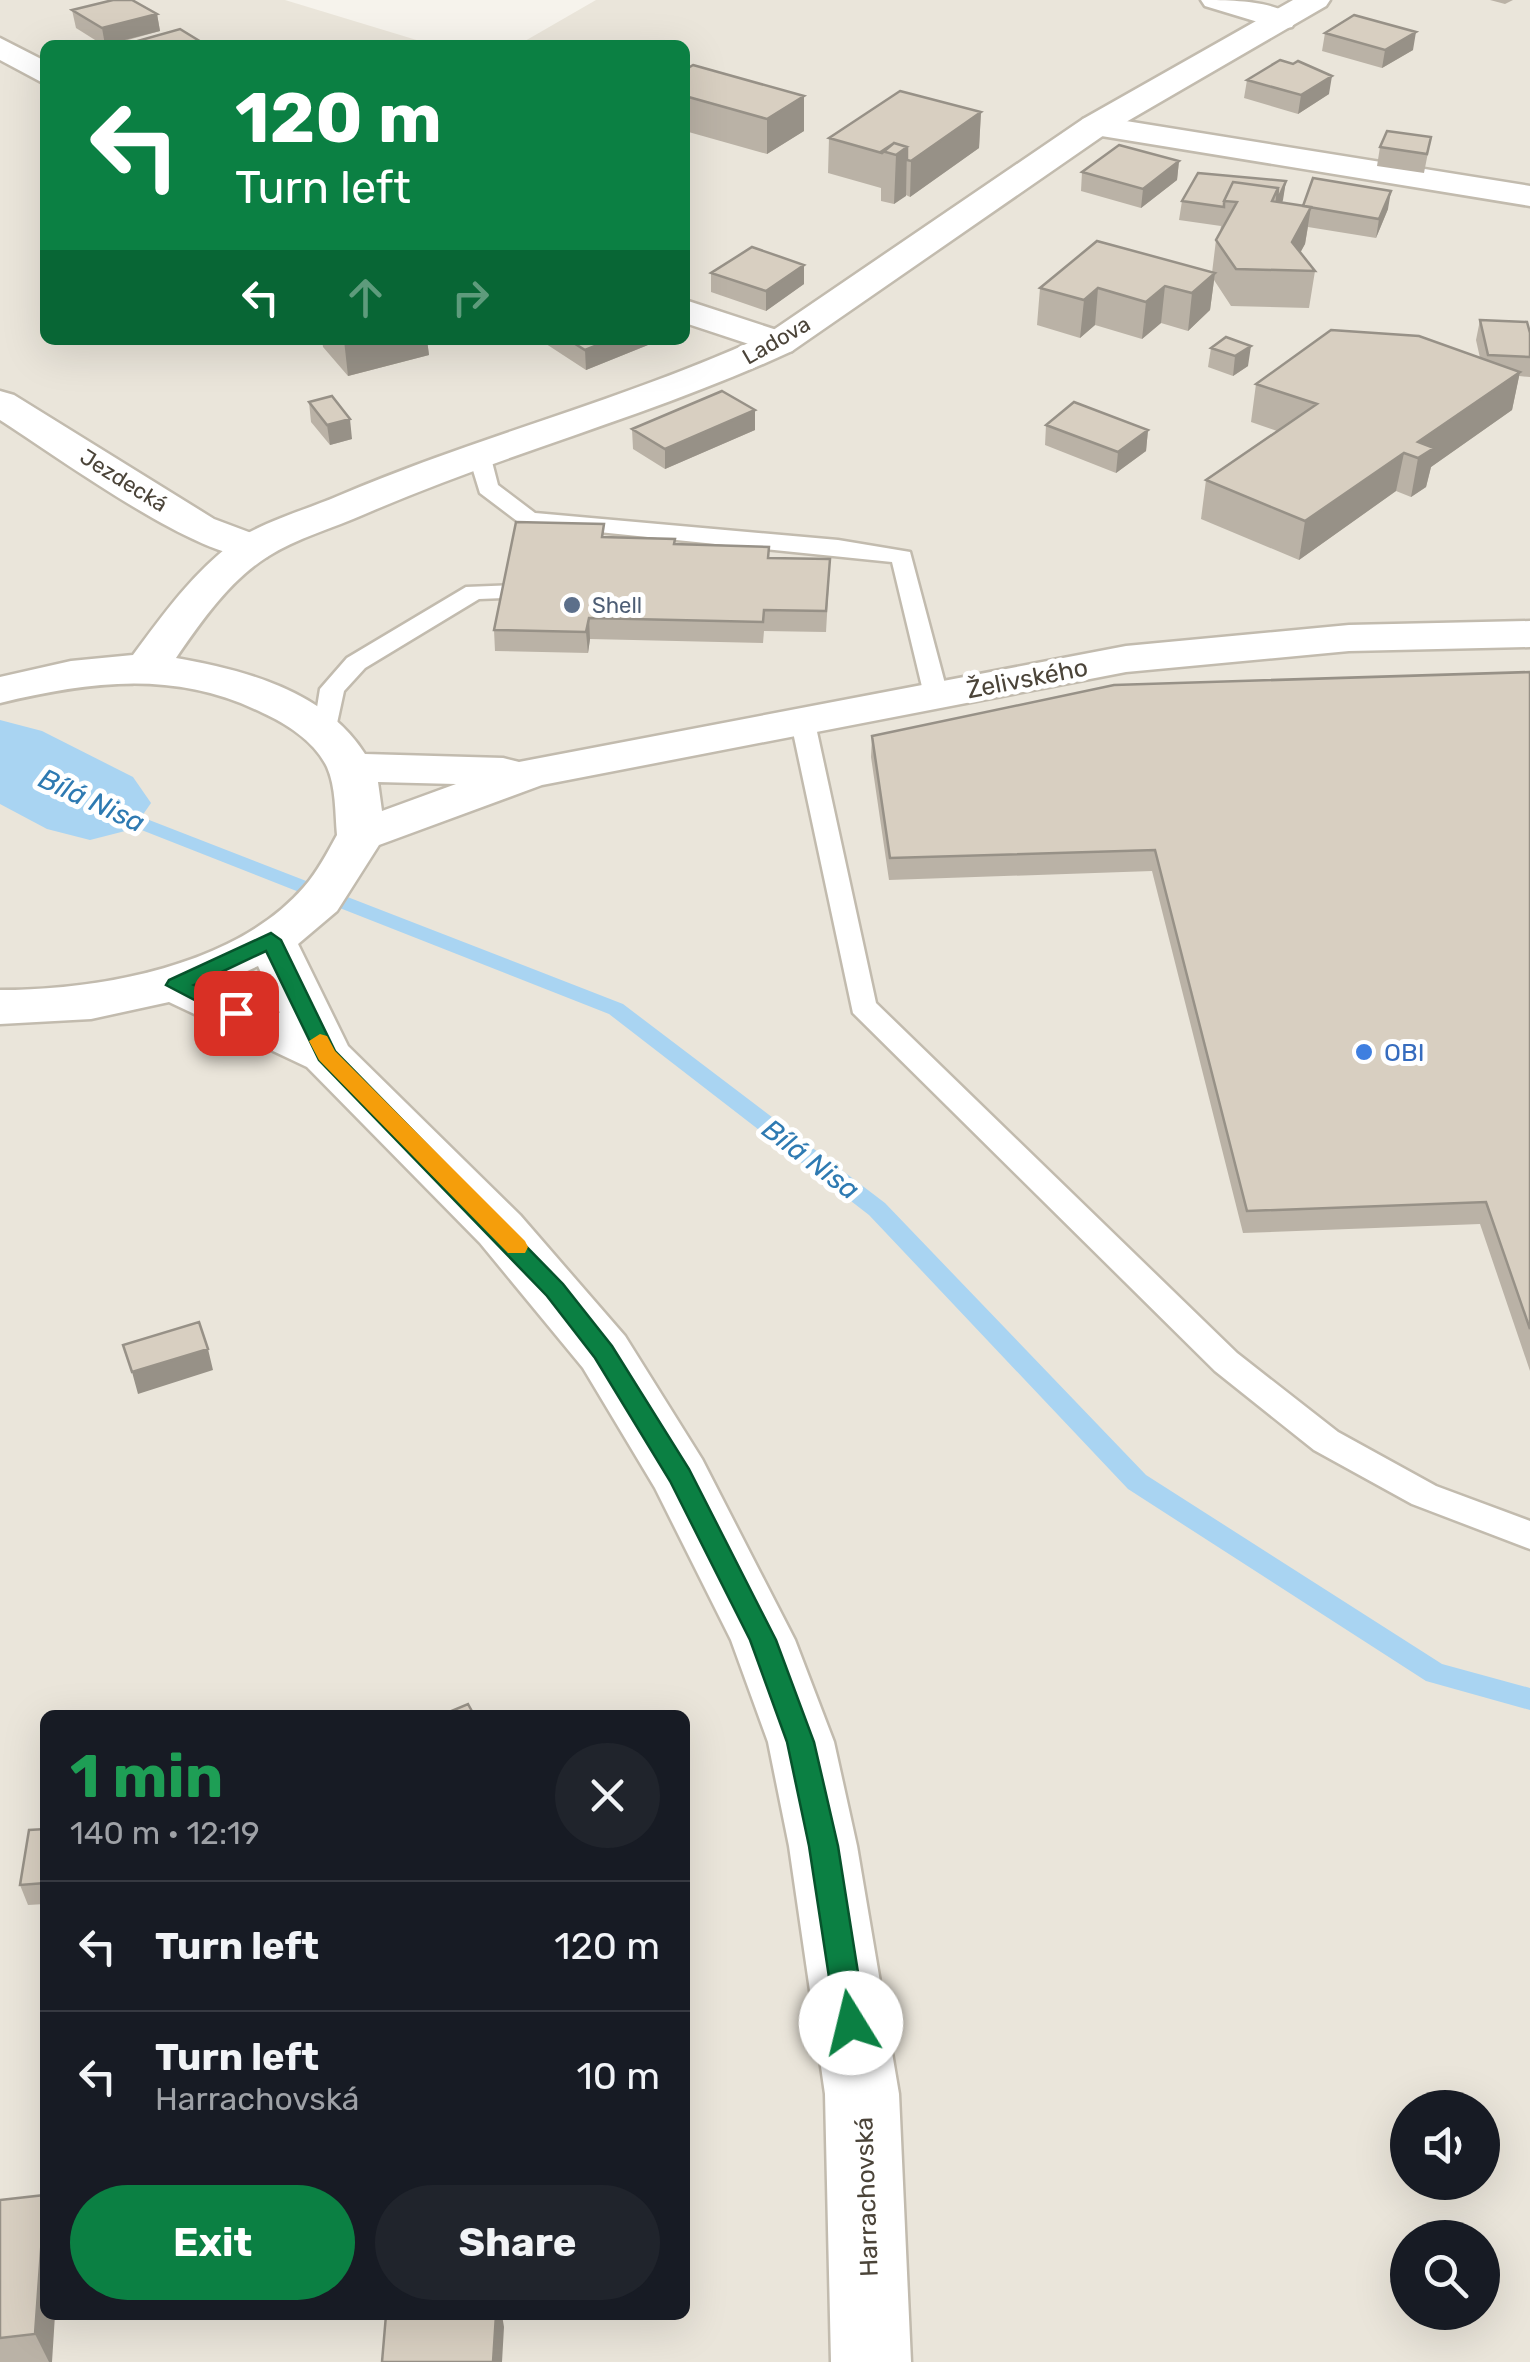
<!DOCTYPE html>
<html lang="en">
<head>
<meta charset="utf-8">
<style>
  :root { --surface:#171b24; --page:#20242c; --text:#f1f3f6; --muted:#9ea1a6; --line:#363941; --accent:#0b8043 }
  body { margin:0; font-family:Rubik,sans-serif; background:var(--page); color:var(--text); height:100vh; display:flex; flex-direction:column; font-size:38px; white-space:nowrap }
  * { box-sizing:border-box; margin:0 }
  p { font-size:32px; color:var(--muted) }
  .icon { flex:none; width:55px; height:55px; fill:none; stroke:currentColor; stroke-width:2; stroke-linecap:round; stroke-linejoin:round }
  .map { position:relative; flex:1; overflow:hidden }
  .side { position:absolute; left:40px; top:1710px; width:650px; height:610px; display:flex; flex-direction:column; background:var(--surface); border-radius:15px; box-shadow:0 10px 40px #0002 }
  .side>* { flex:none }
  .hud { position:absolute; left:40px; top:40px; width:650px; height:305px; border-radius:15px; box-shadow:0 10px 40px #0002; background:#0b8043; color:#fff; overflow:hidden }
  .fabs { position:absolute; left:1390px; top:2090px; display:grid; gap:20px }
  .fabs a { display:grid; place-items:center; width:110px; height:110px; border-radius:50%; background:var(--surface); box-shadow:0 10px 40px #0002; font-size:50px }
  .pin { position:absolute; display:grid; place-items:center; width:85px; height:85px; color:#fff; margin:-42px; border-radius:20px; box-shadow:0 5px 15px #0006 }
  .me { position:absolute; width:110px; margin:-55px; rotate:351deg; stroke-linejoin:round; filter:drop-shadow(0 0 8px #0008) }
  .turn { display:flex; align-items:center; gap:35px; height:210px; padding:0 30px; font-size:45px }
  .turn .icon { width:130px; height:130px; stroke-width:2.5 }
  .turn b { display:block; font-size:70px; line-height:85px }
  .lanes { display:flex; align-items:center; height:95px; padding:0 30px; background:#0003; justify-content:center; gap:50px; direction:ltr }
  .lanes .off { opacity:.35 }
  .round { display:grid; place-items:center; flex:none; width:105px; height:105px; border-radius:52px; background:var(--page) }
  .summary { display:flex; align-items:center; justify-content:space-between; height:170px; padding:0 30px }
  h1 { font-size:60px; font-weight:700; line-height:75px; color:#1e9e55 }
  .button { display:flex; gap:20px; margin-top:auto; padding:20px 30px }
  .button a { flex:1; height:115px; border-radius:60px; background:var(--accent); color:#fff; font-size:40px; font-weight:700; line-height:115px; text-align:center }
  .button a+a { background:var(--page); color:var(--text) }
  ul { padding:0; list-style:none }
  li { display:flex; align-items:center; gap:30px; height:130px; padding:0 30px; border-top:2px solid var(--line) }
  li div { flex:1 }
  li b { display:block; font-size:38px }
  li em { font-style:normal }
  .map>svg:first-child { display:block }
</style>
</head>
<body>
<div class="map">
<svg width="1530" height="2362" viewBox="0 0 1530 2362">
  <rect width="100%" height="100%" fill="#f6f3ec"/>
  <path fill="#eae5da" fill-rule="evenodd" d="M 0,0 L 285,0 L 433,45 L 45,45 L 45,340 L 685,340 L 685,45 L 518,45 L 596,0 L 1530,0 L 1530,2362 L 0,2362 ZM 45,1715 L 685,1715 L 685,2315 L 45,2315 ZM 1408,2108 L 1482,2108 L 1482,2182 L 1408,2182 ZM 1408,2238 L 1482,2238 L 1482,2312 L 1408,2312 Z"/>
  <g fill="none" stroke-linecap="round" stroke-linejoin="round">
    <path fill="#a9d4f2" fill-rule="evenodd" d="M 90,797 L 623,1004 L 885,1203 L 1146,1475 L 1442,1664 L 1530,1688 L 1530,1710 L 1426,1681 L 1128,1489 L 869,1215 L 609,1014 L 83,807 L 80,803 L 83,799 Z"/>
    <path fill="#a9d4f2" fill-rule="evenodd" d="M 0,720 L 42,731 L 133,777 L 151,803 L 133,829 L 90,840 L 47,829 L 0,804 Z"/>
    <g stroke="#c2bbae" stroke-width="5">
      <path id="service" d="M 479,447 L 490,454 L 498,485 L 535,513 L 838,540 L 910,552 L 948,695 L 936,702 L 924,695 L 892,562 L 521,524 L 480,493 L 468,454 Z
        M 542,584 L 554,591 L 550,596 L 479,599 L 365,668 L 344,691 L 334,737 L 325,739 L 313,732 L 320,689 L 347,658 L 466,587 Z
        M 802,711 L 814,718 L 876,1003 L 1237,1353 L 1338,1432 L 1436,1486 L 1530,1521 L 1530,1549 L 1412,1504 L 1314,1450 L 1215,1371 L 853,1013 L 790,718 Z"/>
    </g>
    <g stroke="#c2bbae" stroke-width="5">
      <path id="minor" d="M 1201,0 C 1226,0 1280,0 1296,20 L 1292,27 L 1281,29 L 1205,6 Z
        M 0,38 L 45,61 L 45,84 L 0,60 Z
        M 1095,116 L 1530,186 L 1530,206 L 1083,133 L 1079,126 L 1083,119 Z
        M 685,300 L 792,335 L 798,343 L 792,351 L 779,354 L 685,323 Z
        M 0,391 L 14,395 L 214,519 L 267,539 L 273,548 L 267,557 C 211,571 53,453 0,420 Z"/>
    </g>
    <g stroke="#c2bbae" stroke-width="5">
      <path id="tertiary" d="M 1293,0 L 1330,0 L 1326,6 L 1107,133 L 792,351 C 654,415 505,453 365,514 C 334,528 296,538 267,557 C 229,581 201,622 176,658 C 245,670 325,691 365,754 L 503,758 L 519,762 L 1126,646 L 1349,625 L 1530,621 L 1530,647 L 1349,651 L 1126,672 L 542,785 L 379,845 L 337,911 L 298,944 L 348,1046 L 520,1215 L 625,1336 L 702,1459 L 795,1640 L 834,1742 L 857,1846 L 899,2094 L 911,2362 L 831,2362 L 825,2094 L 789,1846 L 768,1742 L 731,1640 L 655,1488 L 583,1368 L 480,1243 L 307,1067 L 169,1002 L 91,1019 L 0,1024 L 0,990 C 99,990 236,966 304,887 C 318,871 327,853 337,835 C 335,813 336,787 327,767 C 315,742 287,724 263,713 C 176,670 91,681 0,703 L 0,677 L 71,661 L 133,655 C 164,613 192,574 234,542 C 259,523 308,509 338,496 C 478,436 628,399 766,335 L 1083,119 ZM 378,782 L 456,784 L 382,811 ZM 258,966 L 280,1013 L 219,984 Z"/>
    </g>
    <use href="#service" fill="#fff" fill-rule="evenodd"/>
    <use href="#minor" fill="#fff" fill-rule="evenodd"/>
    <use href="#tertiary" fill="#fff" fill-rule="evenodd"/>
  </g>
  <path fill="#bab2a6" d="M 1490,0 L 1513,0 L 1505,4 Z
    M 72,10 L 157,14 L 160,31 L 110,45 L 103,45 L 76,28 Z
    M 1325,33 L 1413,50 L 1382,68 L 1322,51 Z
    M 685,70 L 804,96 L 804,131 L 767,154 L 685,131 Z
    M 1247,80 L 1329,94 L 1298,114 L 1244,98 Z
    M 981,112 L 979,148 L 910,197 L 906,195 L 894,204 L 881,201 L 881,188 L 828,173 L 829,138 Z
    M 1431,137 L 1424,173 L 1377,166 L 1380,147 Z
    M 1179,161 L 1177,180 L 1141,208 L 1081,191 L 1082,172 Z
    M 1286,181 L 1282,202 L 1303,206 L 1388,209 L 1376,238 L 1308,227 L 1305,244 L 1300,252 L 1315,271 L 1309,308 L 1231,306 L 1214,280 L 1210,310 L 1188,331 L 1161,323 L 1142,339 L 1095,325 L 1080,338 L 1037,325 L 1040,288 L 1212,273 L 1216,240 L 1220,232 L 1221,226 L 1179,220 L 1182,201 Z
    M 804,265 L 804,284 L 766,311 L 711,292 L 711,273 Z
    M 1480,320 L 1530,333 L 1530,377 L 1519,376 L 1512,410 L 1431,467 L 1426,487 L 1411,497 L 1396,491 L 1299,560 L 1201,519 L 1206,480 L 1277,431 L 1251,422 L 1256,384 L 1480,358 L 1476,340 Z
    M 1226,337 L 1248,366 L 1233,376 L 1208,367 L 1211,348 Z
    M 322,340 L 427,340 L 429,355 L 348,376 L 323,347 Z
    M 540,340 L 648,340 L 648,345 L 586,370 Z
    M 309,402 L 352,439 L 330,445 L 311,422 Z
    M 1046,425 L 1148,430 L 1146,451 L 1116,473 L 1045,445 Z
    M 632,429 L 755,430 L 665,469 L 633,449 Z
    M 605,537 L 675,544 L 769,558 L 829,580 L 826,632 L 764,631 L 763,643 L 590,639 L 588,653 L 495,651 L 494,630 Z
    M 1530,672 L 1530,1371 L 1480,1224 L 1243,1233 L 1152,871 L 889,880 L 871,757 L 872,736 Z
    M 45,1829 L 45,1904 L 28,1905 L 20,1885 Z
    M 0,2200 L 52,2362 L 0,2362 Z"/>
  <path fill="#979187" d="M 157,14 L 160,31 L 105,45 L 102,28 Z
    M 1416,32 L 1413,50 L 1382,68 L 1385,50 Z
    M 1332,76 L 1329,94 L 1298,114 L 1301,95 Z
    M 804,96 L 804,131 L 767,154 L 767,119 Z
    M 981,112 L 979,148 L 910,197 L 911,161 Z
    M 907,147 L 906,196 L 894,204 L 896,155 Z
    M 1179,161 L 1177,180 L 1141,208 L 1143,189 Z
    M 1286,181 L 1283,200 L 1273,224 L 1275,205 Z
    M 1391,191 L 1388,209 L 1376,238 L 1379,219 Z
    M 1311,207 L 1305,244 L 1291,270 L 1292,242 Z
    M 804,265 L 804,284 L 766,311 L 766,291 Z
    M 1215,273 L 1210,310 L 1188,331 L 1192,293 Z
    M 1165,286 L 1161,323 L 1142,339 L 1146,302 Z
    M 1098,288 L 1095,325 L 1080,338 L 1084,300 Z
    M 344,340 L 427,340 L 429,355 L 348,376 Z
    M 610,340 L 648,340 L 648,345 L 586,370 L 585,350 Z
    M 1251,346 L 1248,366 L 1233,376 L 1235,356 Z
    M 1520,372 L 1512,410 L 1431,467 L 1426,487 L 1411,497 L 1418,458 L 1418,442 Z
    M 755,410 L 755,430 L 665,469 L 665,449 Z
    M 350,419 L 352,439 L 330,445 L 327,425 Z
    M 1148,430 L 1146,451 L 1116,473 L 1118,452 Z
    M 1404,453 L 1396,491 L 1299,560 L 1305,521 Z
    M 589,618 L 590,639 L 588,653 L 586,632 Z
    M 208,1349 L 213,1370 L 138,1394 L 132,1372 Z
    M 45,2204 L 45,2315 L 55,2315 L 52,2362 L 49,2362 L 35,2334 Z
    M 496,2315 L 502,2315 L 504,2327 L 502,2362 L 493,2362 Z"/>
  <path fill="#d8cfc1" stroke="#979187" stroke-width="2.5" d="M 113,0 L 132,0 L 157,14 L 102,28 L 72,10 Z
    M 1354,15 L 1416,32 L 1385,50 L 1325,33 Z
    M 180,29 L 206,45 L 127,44 Z
    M 1280,60 L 1293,64 L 1298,61 L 1332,76 L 1301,95 L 1247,80 Z
    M 693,65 L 804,96 L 767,119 L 685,96 L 685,70 Z
    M 900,91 L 981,112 L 911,161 L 907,160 L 907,147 L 894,143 L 882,153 L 829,138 Z
    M 1387,131 L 1431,137 L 1427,154 L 1380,147 Z
    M 894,143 L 907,147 L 896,155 L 882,151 Z
    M 1119,145 L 1179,161 L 1143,189 L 1082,172 Z
    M 1198,173 L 1286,181 L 1277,201 L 1278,188 L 1233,182 L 1224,201 L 1224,207 L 1182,201 Z
    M 1313,178 L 1391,191 L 1379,219 L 1303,206 Z
    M 1233,182 L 1278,188 L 1272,201 L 1311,207 L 1292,242 L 1315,271 L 1236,269 L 1216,240 L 1237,202 L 1224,201 Z
    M 1097,241 L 1215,273 L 1192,293 L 1165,286 L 1146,302 L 1098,288 L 1084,300 L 1040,288 Z
    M 752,247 L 804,265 L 766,291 L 711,273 Z
    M 1480,320 L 1527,322 L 1530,333 L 1530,357 L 1488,355 Z
    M 1331,330 L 1419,336 L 1520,372 L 1418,442 L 1434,448 L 1418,458 L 1404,453 L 1305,521 L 1206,480 L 1317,404 L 1256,384 Z
    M 1226,337 L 1251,346 L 1235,356 L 1211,348 Z
    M 569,340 L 610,340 L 585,350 Z
    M 722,391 L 755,410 L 665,449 L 632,429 Z
    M 332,396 L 350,419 L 327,425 L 309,402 Z
    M 1074,402 L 1148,430 L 1118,452 L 1046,425 Z
    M 516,522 L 604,524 L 602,537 L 675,539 L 674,544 L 769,547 L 768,558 L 830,559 L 826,611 L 764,610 L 763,622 L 589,618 L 586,632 L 494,630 Z
    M 1530,672 L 1530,1329 L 1486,1202 L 1247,1211 L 1155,850 L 890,858 L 872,736 L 1114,685 Z
    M 199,1322 L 208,1349 L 132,1372 L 123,1345 Z
    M 468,1704 L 474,1715 L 442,1715 Z
    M 45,1829 L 45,1883 L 20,1885 L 29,1830 Z
    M 45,2195 L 35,2334 L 0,2338 L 0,2200 Z
    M 386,2315 L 496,2315 L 493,2362 L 382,2362 Z"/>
  <path fill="#0b8043" stroke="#07532c" stroke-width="2.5" d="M 271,933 L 281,940 L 335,1051 L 563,1284 L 612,1346 L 689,1469 L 776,1640 L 814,1742 L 838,1846 L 866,2023 L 862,2033 L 851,2037 L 841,2033 L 836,2023 L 809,1846 L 787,1742 L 750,1640 L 670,1481 L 595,1358 L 547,1296 L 319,1060 L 266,951 L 194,985 L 244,1008 L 247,1013 L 244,1018 L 229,1018 L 166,985 L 169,980 Z"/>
  <path fill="#f59e0b" d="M 320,1034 L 327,1036 L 335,1051 L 525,1241 L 528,1247 L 525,1253 L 508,1253 L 319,1060 L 309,1041 Z"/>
  <circle fill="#5c6f8a" stroke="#fff" stroke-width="4" cx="572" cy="605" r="10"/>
  <circle fill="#3f7fe0" stroke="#fff" stroke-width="4" cx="1364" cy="1052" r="10"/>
  <g text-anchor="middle" stroke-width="10" stroke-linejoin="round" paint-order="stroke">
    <g font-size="22" fill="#4b4439" stroke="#fff">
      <text transform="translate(776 340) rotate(-30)" y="8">Ladova</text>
      <text transform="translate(124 480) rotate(32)" y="8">Jezdecká</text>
    </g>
    <g font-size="22" fill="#4e5e75" stroke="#fff" text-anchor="start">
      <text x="592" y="613">Shell</text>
    </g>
    <g font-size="25" fill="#4b4439" stroke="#fff">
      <text transform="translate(1027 678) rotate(-11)" y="9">Želivského</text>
      <text transform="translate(866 2197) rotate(-92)" y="9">Harrachovská</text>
    </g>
    <g font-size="25" fill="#366cbe" stroke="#fff" text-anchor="start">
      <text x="1384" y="1061">OBI</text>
    </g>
    <g font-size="28" font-style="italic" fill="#2e7ab2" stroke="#fff">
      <text transform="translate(92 800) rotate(25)" y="10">Bílá Nisa</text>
      <text transform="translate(811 1159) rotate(37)" y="10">Bílá Nisa</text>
    </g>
  </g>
</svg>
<div class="fabs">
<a><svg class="icon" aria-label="sound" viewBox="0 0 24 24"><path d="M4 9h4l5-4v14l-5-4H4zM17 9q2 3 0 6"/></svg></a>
<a><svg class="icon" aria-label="search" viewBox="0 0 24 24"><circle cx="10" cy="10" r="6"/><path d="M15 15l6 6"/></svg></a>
</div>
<div class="pin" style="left:236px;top:1013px;background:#d93025"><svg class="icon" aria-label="arrive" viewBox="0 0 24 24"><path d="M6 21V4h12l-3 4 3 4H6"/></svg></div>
<svg class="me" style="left:851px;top:2023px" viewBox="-20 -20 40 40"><circle r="19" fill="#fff"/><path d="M0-13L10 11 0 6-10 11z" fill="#0b8043"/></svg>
<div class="hud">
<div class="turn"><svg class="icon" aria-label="left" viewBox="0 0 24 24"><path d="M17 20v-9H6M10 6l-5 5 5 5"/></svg><div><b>120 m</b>Turn left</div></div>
<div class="lanes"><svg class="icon" aria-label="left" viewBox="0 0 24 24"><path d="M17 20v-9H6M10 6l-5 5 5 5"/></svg><svg class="icon off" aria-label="ahead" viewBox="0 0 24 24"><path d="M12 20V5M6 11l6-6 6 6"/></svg><svg class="icon off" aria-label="right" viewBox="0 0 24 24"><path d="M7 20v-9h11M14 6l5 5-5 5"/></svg></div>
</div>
<section class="side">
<div class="summary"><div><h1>1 min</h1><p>140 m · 12:19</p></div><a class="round"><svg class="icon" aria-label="close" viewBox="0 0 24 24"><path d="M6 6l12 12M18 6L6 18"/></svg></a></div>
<ul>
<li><svg class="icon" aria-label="left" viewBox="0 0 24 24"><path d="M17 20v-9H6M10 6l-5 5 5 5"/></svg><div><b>Turn left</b></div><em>120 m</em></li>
<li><svg class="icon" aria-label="left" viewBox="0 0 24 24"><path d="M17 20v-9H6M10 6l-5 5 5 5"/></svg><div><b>Turn left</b><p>Harrachovská</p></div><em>10 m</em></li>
</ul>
<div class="button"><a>Exit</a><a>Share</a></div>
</section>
</div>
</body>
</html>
